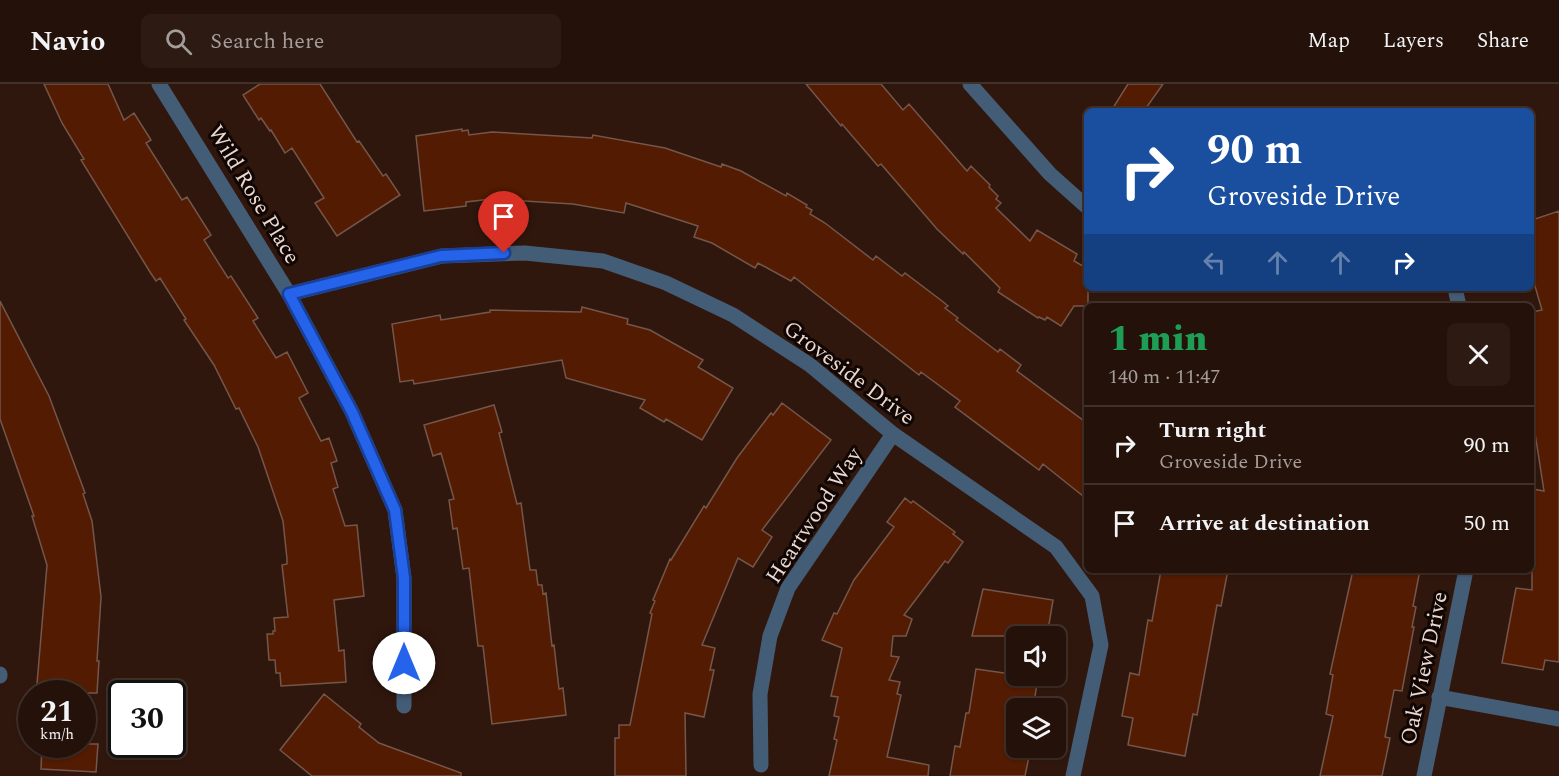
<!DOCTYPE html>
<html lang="en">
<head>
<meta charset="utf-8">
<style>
  :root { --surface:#24110a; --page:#2c1a13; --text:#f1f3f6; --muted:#a39d9c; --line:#41312b }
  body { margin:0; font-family:Spectral,serif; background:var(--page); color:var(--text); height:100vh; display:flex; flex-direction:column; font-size:22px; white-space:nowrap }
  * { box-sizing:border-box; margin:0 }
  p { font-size:20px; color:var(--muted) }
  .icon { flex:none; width:33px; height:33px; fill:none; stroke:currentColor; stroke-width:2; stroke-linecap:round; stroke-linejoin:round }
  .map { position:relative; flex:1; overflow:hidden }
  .drawer { position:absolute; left:1084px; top:219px; width:450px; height:270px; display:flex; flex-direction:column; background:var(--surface); border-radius:9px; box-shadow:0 2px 4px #0004,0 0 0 2px var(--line) }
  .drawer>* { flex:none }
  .guide { position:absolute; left:1084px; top:24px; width:450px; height:183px; border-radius:9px; box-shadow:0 2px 4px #0004,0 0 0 2px var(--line); background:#1a4fa0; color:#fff; overflow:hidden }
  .fabs { position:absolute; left:1006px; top:542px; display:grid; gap:12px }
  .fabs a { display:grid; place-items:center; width:60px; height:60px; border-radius:9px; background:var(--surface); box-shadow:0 2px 4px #0004,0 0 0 2px var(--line); font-size:30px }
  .speed { position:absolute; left:18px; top:596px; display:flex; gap:12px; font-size:30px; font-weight:700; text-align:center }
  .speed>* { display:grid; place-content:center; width:78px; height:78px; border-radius:50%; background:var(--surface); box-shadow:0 2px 4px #0004,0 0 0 2px var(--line); line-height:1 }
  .speed small { font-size:15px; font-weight:400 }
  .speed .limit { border:3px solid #111; border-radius:9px; background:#fff; color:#111 }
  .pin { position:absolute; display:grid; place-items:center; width:51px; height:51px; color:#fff; margin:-62px -26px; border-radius:50% 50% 50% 0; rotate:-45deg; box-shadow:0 0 6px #0007 }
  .pin .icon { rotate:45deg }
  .me { position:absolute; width:66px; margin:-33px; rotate:0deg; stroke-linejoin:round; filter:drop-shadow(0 0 4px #0008) }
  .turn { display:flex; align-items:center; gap:21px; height:126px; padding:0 24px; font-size:27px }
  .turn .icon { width:78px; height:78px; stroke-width:2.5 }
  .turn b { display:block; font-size:42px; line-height:51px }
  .lanes { display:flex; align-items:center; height:57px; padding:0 24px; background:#0003; justify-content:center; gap:30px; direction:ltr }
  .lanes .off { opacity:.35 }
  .round { display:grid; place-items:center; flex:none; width:63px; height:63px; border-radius:9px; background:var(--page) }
  .summary { display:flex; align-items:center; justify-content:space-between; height:102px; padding:0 24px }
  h1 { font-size:36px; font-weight:800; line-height:45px; color:#1e9e55 }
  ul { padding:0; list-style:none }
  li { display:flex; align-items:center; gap:18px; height:78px; padding:0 24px; border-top:2px solid var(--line) }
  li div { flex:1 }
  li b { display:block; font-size:22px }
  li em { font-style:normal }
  header { display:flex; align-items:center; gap:36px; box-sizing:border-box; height:84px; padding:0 30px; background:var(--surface); border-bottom:2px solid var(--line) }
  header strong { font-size:28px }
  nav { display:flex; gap:33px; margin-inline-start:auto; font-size:21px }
  .search { width:420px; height:54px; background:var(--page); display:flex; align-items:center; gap:15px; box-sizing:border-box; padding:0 21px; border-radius:9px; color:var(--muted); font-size:22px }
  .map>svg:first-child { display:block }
</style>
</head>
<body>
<header>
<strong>Navio</strong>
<div class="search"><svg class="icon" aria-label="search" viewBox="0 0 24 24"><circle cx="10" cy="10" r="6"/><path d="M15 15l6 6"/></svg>Search here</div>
<nav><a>Map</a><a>Layers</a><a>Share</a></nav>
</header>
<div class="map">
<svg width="1559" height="692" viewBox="0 0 1559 692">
  <rect width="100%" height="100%" fill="#30170d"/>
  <path fill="#531b02" stroke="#75564a" stroke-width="1.5" d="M 44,0 L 108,0 L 124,36 L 134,29 L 151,56 L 146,59 L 182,116 L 187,113 L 211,151 L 204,156 L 228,194 L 231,192 L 258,234 L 253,237 L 276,274 L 287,268 L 308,309 L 299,314 L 321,357 L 329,354 L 337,377 L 331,379 L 338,403 L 333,405 L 345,442 L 357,441 L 364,512 L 334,516 L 339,567 L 344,566 L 346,598 L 281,602 L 280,589 L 276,589 L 275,576 L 269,576 L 267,550 L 273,550 L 273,547 L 275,547 L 274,534 L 288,533 L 282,481 L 287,480 L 287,475 L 283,437 L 258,363 L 239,324 L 236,325 L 214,281 L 184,236 L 186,235 L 160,194 L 156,197 L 150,188 L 81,76 L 84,75 L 62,39 Z
    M 260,0 L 320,0 L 357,58 L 359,57 L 383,92 L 386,90 L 400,111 L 337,152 L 315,119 L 324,114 L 292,64 L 285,69 L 271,46 L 270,47 L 261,34 L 259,36 L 243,11 Z
    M 806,0 L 881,0 L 903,26 L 909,20 L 967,87 L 971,82 L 990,101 L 989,103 L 998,112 L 996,115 L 1001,119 L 996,124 L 1030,157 L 1037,146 L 1077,170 L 1074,177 L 1088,185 L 1088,222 L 1074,222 L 1061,242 L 1047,233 L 1045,236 L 1039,233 L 1038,234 L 998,208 L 1000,204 L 964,168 L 963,170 L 937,145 L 881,80 L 878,82 L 842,40 L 841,42 Z
    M 1128,0 L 1163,0 L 1144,27 L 1111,27 Z
    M 462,45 L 462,47 L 468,46 L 469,51 L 492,48 L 592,54 L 593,51 L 665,64 L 721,83 L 722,80 L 741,87 L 786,112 L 787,109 L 807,121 L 806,123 L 812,126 L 810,130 L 825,139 L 873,176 L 876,172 L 902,192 L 905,189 L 942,217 L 948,222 L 945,224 L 958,234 L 956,236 L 998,268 L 1000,265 L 1021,281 L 1017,287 L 1088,340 L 1088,416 L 1043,380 L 1039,386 L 955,323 L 960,317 L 921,288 L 919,291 L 794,193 L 791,197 L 758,179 L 755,184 L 712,159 L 694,153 L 698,142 L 626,119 L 624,129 L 573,120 L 491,115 L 466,118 L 466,122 L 424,127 L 416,52 Z
    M 1559,127 L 1559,578 L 1545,576 L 1543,586 L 1502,579 L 1516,504 L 1532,506 L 1532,405 L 1544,407 L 1534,343 L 1532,344 L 1532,228 L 1542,226 L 1532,192 L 1532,136 Z
    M 0,217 L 49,312 L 85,409 L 83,410 L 92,437 L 101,513 L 97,577 L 99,577 L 97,609 L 44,609 L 45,600 L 37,600 L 47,481 L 32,432 L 34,432 L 0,335 Z
    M 582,223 L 628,235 L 627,240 L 650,246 L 703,276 L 698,283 L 733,304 L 702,356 L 666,335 L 664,338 L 640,324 L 645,316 L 566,294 L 562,276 L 414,300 L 413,296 L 400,298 L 392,240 L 440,231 L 441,236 L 490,228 L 490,226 L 581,228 Z
    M 782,319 L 831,356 L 762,446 L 772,453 L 753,483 L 738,474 L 702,561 L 715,564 L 710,586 L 714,586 L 704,633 L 685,629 L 686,692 L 615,692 L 615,654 L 619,654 L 619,641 L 630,641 L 652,530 L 650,529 L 655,517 L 653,516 L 670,475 L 671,476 L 704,422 L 706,424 L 737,374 L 771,329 L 773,331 Z
    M 494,321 L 502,348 L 499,349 L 517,420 L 521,419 L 530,486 L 536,486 L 538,501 L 542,501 L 543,510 L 546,509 L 552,562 L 554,561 L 559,605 L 563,604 L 566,631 L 492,640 L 483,562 L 478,562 L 469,484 L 463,485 L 457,444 L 453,445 L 449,416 L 454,415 L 441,369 L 433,372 L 424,341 Z
    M 905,414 L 911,419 L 913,417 L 955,448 L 953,450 L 963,458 L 948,479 L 945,477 L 904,531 L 912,535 L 906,552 L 893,552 L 891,572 L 899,573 L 889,596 L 900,598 L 897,610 L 901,611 L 887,673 L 929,681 L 928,692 L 829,692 L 837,656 L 834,655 L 839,633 L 834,632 L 838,613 L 831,612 L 842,564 L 822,556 L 834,529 L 837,530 L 854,496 L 894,443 L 887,438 Z
    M 1161,486 L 1228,486 L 1221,522 L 1217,521 L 1197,631 L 1193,630 L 1185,672 L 1128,661 L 1133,634 L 1122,632 L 1130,589 L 1139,591 L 1148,536 L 1152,537 Z
    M 1353,486 L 1420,486 L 1413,522 L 1416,523 L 1412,543 L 1414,543 L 1402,607 L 1394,606 L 1385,653 L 1390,654 L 1382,692 L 1320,692 L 1333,632 L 1326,630 L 1333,591 L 1330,590 Z
    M 983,505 L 1053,516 L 1047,552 L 972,552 Z
    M 976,585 L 1038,594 L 1033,624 L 1017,624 L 1017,663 L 1031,663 L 1025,692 L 950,692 L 955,662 L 960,663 L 966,629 L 969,629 Z
    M 324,610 L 361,640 L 359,643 L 379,659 L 461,689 L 461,692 L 312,692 L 280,666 Z
    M 42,660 L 98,660 L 96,688 L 41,685 Z"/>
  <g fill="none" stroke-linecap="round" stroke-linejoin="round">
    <path stroke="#445d76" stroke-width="15" d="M 159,0 L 289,210 L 352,328 L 395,426 L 404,494 L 404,622
      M 970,0 L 1050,90 L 1088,124
      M 1455,204 L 1459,222
      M 289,210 L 442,172 L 525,169 L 603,177 L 666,199 L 733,231 L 810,281 L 893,350 L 1056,463 L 1092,512 L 1101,561 L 1073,692
      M 0,590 L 0,592
      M 1439,613 L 1559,635
      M 761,681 L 760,610 L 770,552 L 788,504 L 893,350
      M 1424,692 L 1466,486"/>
  </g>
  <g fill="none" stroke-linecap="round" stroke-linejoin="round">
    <g stroke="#184099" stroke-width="15">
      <path id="route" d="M 404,579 L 404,494 L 395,426 L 352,328 L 289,210 L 441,172 L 504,169"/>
    </g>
    <use href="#route" stroke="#2563eb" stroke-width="10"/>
  </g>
  <g text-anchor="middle" stroke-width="6" stroke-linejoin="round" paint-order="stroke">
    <g font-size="22" fill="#ebd8d1" stroke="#100603">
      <text transform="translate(255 110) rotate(59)" y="8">Wild Rose Place</text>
      <text transform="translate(850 288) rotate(37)" y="8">Groveside Drive</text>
      <text transform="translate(813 431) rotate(-57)" y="8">Heartwood Way</text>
      <text transform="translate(1423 584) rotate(-78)" y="8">Oak View Drive</text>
    </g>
  </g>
</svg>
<div class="fabs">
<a><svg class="icon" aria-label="sound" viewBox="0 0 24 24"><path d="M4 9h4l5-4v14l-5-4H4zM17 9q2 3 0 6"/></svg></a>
<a><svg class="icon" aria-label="layers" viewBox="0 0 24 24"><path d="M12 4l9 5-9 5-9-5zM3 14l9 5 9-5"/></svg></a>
</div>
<div class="speed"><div>21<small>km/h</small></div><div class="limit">30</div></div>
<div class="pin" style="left:504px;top:169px;background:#d93025"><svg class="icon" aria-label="arrive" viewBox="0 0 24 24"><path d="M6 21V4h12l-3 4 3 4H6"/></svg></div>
<svg class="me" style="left:404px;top:579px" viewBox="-20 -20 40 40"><circle r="19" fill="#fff"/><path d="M0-13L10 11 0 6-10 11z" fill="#2563eb"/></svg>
<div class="guide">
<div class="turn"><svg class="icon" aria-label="right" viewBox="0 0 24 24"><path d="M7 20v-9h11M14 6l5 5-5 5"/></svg><div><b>90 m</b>Groveside Drive</div></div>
<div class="lanes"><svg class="icon off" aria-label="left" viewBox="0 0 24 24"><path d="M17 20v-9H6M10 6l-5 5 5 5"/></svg><svg class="icon off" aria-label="ahead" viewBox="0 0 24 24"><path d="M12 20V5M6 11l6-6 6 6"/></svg><svg class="icon off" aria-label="ahead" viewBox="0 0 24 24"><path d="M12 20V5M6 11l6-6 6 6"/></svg><svg class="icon" aria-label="right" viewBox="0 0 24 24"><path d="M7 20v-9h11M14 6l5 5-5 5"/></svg></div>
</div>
<section class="drawer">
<div class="summary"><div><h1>1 min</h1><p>140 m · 11:47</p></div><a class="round"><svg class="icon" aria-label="close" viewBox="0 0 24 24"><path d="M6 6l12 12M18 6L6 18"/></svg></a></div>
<ul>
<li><svg class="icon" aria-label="right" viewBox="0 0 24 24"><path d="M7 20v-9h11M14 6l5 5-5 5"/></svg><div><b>Turn right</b><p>Groveside Drive</p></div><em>90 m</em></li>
<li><svg class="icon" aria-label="arrive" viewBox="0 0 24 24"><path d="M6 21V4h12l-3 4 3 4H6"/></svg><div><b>Arrive at destination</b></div><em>50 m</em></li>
</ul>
</section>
</div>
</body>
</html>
